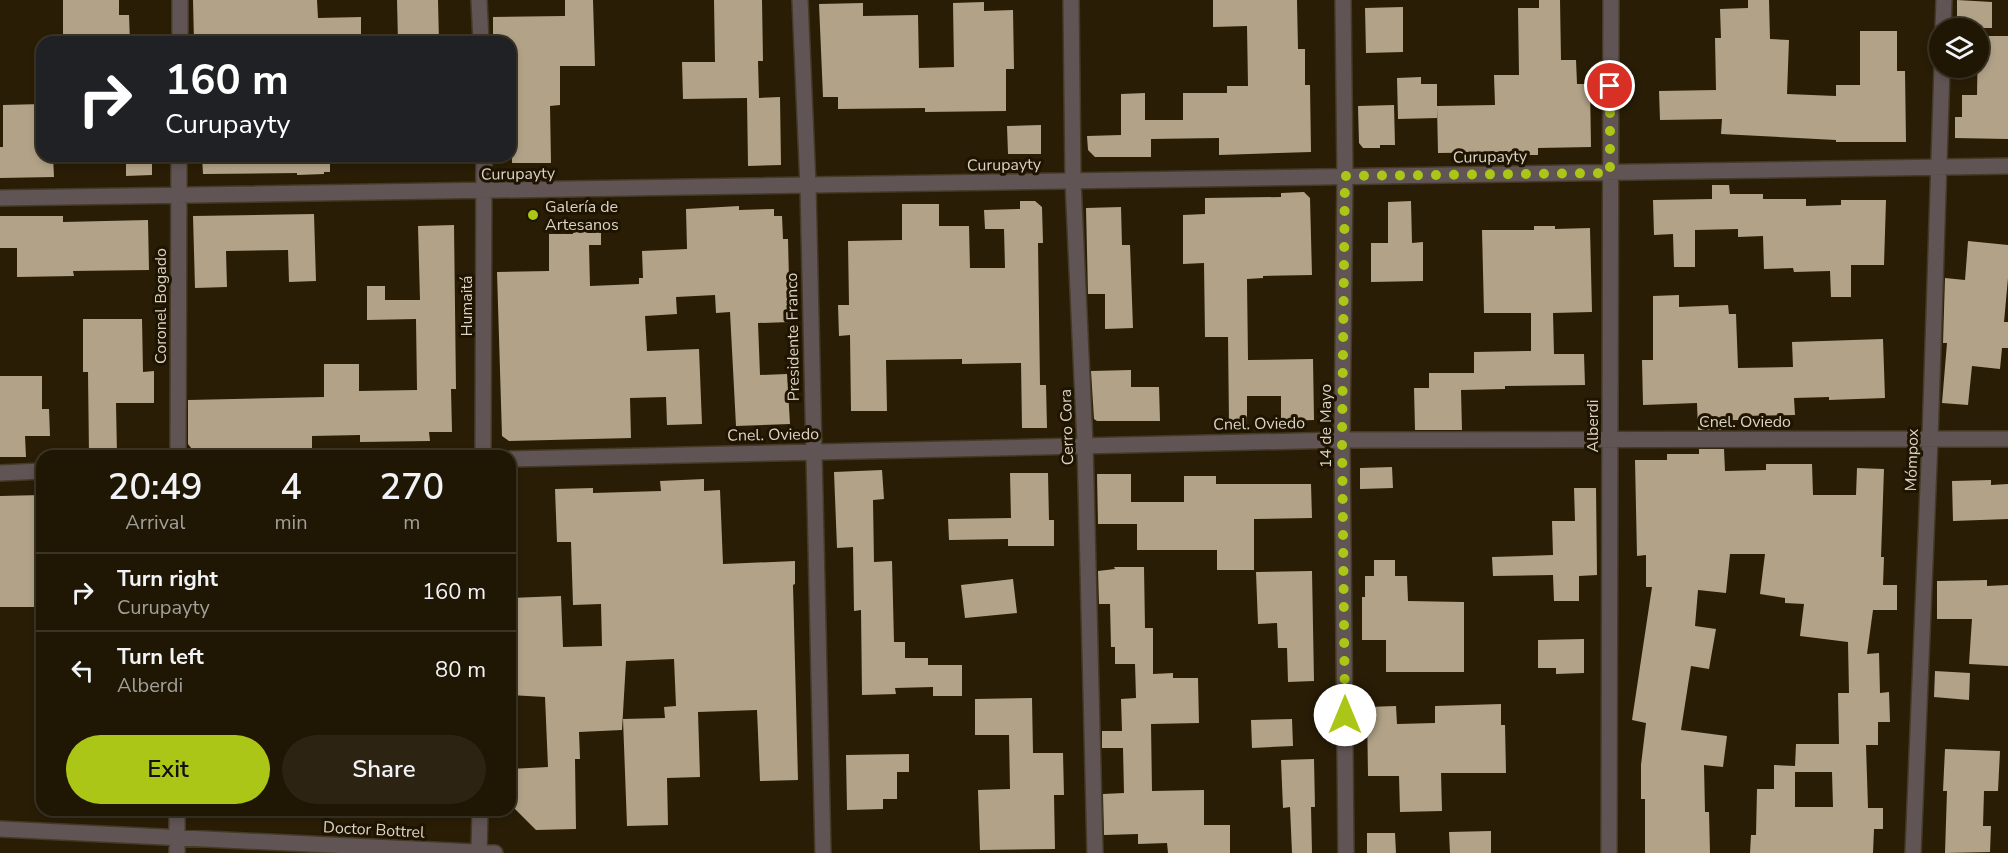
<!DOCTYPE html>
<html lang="en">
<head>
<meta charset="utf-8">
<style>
  :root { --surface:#1f1604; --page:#2c2313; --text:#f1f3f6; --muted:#a19f9a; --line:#3c3526; --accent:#abc616 }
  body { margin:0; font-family:"Nunito Sans",sans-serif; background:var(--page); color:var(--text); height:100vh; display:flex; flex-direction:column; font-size:22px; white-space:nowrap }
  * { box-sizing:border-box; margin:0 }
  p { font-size:20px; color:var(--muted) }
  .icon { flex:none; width:33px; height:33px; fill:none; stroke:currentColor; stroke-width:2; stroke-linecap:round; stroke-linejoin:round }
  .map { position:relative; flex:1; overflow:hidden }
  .panel { position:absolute; left:36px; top:450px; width:480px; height:366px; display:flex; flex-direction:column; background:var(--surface); border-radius:18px; box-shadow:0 3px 9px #0003,0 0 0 2px var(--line) }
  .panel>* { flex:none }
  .guide { position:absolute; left:36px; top:36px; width:480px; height:126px; border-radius:18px; box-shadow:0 3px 9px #0003,0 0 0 2px var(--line); background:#202124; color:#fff; overflow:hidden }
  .tools { position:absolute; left:1929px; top:18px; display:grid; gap:12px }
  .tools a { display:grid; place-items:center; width:60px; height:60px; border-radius:50%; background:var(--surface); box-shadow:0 3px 9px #0003,0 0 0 2px var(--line); font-size:30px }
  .pin { position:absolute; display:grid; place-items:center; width:51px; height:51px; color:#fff; margin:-26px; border:3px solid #fff; border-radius:50%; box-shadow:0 2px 6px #0007 }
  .me { position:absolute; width:66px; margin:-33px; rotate:0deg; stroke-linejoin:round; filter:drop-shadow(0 0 4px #0008) }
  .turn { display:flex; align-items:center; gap:21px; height:126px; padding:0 30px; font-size:27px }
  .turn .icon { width:78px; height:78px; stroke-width:2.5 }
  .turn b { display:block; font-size:42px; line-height:51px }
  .eta { display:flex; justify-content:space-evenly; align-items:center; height:102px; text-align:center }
  .eta b { font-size:36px; font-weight:600; line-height:42px }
  .cta { display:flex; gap:12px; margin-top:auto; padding:12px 30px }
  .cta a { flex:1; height:69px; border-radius:36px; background:var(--accent); color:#111; font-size:24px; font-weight:600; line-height:69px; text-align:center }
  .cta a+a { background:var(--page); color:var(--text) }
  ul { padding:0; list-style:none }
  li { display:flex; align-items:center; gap:18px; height:78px; padding:0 30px; border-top:2px solid var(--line) }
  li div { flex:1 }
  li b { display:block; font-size:22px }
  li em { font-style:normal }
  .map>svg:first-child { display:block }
</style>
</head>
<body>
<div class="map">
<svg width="2008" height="853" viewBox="0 0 2008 853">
  <rect width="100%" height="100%" fill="#291d06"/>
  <path fill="#b2a388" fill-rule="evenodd" d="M 63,0 L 119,0 L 119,15 L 129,15 L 130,42 L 63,42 Z
    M 193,0 L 317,0 L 318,18 L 361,17 L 361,42 L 331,42 L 331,35 L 226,37 L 226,42 L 194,42 Z
    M 397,0 L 438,0 L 439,42 L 398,42 Z
    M 565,0 L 593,0 L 595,66 L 560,66 L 560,105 L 550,106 L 551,163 L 512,163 L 510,42 L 493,42 L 493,17 L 565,16 Z
    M 714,0 L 762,0 L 763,61 L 758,61 L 759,98 L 780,97 L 781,165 L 748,166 L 747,98 L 683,99 L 682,62 L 715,62 Z
    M 1213,0 L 1297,0 L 1298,49 L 1305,49 L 1305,85 L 1310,85 L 1311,152 L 1219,155 L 1219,138 L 1151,139 L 1151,157 L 1095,157 L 1088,150 L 1087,136 L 1121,135 L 1121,94 L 1145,93 L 1145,120 L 1183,120 L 1183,93 L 1227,93 L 1227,86 L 1248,86 L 1247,26 L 1213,27 Z
    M 1539,0 L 1560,0 L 1561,60 L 1576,60 L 1577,84 L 1590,84 L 1591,147 L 1538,148 L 1538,155 L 1508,155 L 1508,152 L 1438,153 L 1437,106 L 1495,105 L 1494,75 L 1519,75 L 1518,8 L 1539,8 Z
    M 1748,0 L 1769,0 L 1770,39 L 1789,40 L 1787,94 L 1836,96 L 1836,85 L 1860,85 L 1860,31 L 1897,31 L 1897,71 L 1905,71 L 1906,142 L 1836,142 L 1836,140 L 1721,134 L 1722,119 L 1660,120 L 1659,91 L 1716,90 L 1715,38 L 1721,38 L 1720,9 L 1748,8 Z
    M 1957,0 L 1992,2 L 1992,28 L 1957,28 Z
    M 984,2 L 984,11 L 1013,10 L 1014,69 L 1006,69 L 1006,111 L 925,112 L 925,108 L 838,109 L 838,97 L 823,97 L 819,4 L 863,3 L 863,16 L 918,15 L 919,68 L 954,67 L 953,3 Z
    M 1403,7 L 1403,52 L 1366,53 L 1365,8 Z
    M 1978,36 L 2008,36 L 2008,139 L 1955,138 L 1955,117 L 1962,117 L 1962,95 L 1977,95 Z
    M 1421,77 L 1421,84 L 1437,84 L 1437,118 L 1398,119 L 1397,78 Z
    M 42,104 L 42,156 L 53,156 L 54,177 L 0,178 L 0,147 L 3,147 L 3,105 Z
    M 1394,105 L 1395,145 L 1380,145 L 1380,148 L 1363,148 L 1359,143 L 1358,106 Z
    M 1041,125 L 1041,154 L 1008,154 L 1007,126 Z
    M 126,156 L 152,156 L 152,175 L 126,176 Z
    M 202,156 L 330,156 L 330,172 L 324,172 L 324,174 L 297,175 L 297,173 L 203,174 Z
    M 1712,185 L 1729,185 L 1730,194 L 1763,194 L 1763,199 L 1806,199 L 1806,206 L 1841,205 L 1841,200 L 1886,200 L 1884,265 L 1851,265 L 1851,297 L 1831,297 L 1830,271 L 1794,272 L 1793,268 L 1764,269 L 1763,236 L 1738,237 L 1738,229 L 1695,230 L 1695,267 L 1674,267 L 1673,234 L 1654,235 L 1653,200 L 1712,199 Z
    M 1304,192 L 1310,198 L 1312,275 L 1263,276 L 1263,278 L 1247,279 L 1248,360 L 1313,359 L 1314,420 L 1281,421 L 1281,396 L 1247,396 L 1247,424 L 1229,424 L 1228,337 L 1205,337 L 1204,263 L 1183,264 L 1183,215 L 1205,214 L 1205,198 L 1281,197 L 1281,193 Z
    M 1020,201 L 1035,201 L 1042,207 L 1043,243 L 1038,243 L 1040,385 L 1046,385 L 1047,428 L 1022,428 L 1021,363 L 962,364 L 962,359 L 886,360 L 887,411 L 851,411 L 850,335 L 839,336 L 838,305 L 849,305 L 848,241 L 902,240 L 902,204 L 939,204 L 939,226 L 969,226 L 970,268 L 1005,268 L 1004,229 L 985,229 L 984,210 L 1020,209 Z
    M 1411,201 L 1412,243 L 1423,242 L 1423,281 L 1371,282 L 1371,243 L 1388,243 L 1388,202 Z
    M 739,206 L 739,210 L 774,209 L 774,216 L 782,216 L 783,239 L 788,239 L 790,322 L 758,323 L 760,375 L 787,374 L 790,424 L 736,426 L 730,312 L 716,313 L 715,295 L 676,297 L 677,314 L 645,316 L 647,351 L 699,349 L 702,424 L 667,425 L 666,397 L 630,398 L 631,438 L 509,441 L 502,436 L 497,272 L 549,271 L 549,234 L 573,234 L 572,226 L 601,226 L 601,245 L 589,245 L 590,286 L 639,284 L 639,278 L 643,278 L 642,251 L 687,249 L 686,209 Z
    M 1121,207 L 1122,245 L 1130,245 L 1133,328 L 1105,329 L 1105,294 L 1088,294 L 1086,208 Z
    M 314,214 L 316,281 L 289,282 L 288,250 L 226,251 L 227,287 L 195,288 L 193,216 Z
    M 0,216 L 63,216 L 63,222 L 148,220 L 149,270 L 73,271 L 74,276 L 17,277 L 17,248 L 0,248 Z
    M 454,225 L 456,389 L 451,389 L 452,432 L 429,432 L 430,441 L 360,442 L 360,435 L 312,436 L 312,450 L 195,453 L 188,444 L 188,400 L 324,397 L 324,364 L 359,364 L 359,391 L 417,390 L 416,319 L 367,320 L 367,286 L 385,286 L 385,300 L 420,300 L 418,226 Z
    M 1534,226 L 1555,226 L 1555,229 L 1590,228 L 1592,312 L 1553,313 L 1554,354 L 1584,354 L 1585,385 L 1505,386 L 1505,389 L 1461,390 L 1462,430 L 1415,430 L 1414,388 L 1429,388 L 1429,373 L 1474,373 L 1474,352 L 1531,351 L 1531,313 L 1484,313 L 1482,230 L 1534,230 Z
    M 1968,241 L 2008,245 L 2008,278 L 2004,322 L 2008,322 L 2008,348 L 2002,348 L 2000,369 L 1972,366 L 1968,405 L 1942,403 L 1947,343 L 1943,343 L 1945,278 L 1965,280 Z
    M 1679,295 L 1679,307 L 1728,305 L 1729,314 L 1736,314 L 1738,368 L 1793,367 L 1792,342 L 1883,339 L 1885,398 L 1829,400 L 1829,397 L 1794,398 L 1795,415 L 1740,416 L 1740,420 L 1724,420 L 1724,430 L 1698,430 L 1697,403 L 1643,405 L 1642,360 L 1653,360 L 1653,296 Z
    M 83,319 L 142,319 L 143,372 L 154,371 L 154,403 L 116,403 L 117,455 L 89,455 L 88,372 L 83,372 Z
    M 1131,370 L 1131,387 L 1159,387 L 1160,421 L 1097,421 L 1094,419 L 1091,371 Z
    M 0,376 L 42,376 L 42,409 L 49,409 L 50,436 L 25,436 L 26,457 L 0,457 Z
    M 1699,449 L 1724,449 L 1725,471 L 1766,470 L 1766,464 L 1812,464 L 1813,495 L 1856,495 L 1857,468 L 1884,469 L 1881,557 L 1884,557 L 1883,585 L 1897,585 L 1897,610 L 1873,610 L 1867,654 L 1879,653 L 1880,693 L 1889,692 L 1890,722 L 1878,722 L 1878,745 L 1866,745 L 1868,808 L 1883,808 L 1883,829 L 1874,829 L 1873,853 L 1750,853 L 1751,835 L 1756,835 L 1757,789 L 1774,789 L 1774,765 L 1795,766 L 1796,744 L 1839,744 L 1838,693 L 1849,693 L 1848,642 L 1800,636 L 1804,604 L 1785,603 L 1785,598 L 1760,594 L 1765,554 L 1730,554 L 1726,593 L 1698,590 L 1695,626 L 1716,629 L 1709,669 L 1691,666 L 1681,730 L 1727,736 L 1723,767 L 1704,765 L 1705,812 L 1709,812 L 1710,853 L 1645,853 L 1645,799 L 1641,799 L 1641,765 L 1646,723 L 1632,720 L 1652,587 L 1646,587 L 1646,555 L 1637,556 L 1635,460 L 1667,460 L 1667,454 L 1699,454 ZM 1795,772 L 1832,772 L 1833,807 L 1795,807 Z
    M 1392,467 L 1393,488 L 1360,489 L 1360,468 Z
    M 882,470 L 884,499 L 873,500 L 874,562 L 892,561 L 894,642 L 905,642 L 905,658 L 928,658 L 928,665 L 962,665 L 962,696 L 933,696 L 933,687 L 895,688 L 896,694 L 862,695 L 861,610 L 854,611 L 853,547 L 837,548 L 834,472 Z
    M 1010,473 L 1048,473 L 1049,520 L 1054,520 L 1054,546 L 1008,546 L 1008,539 L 949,540 L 948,519 L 1011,518 Z
    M 1097,474 L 1131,474 L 1131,502 L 1184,502 L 1184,476 L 1216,476 L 1216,484 L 1311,484 L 1312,518 L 1254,519 L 1254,570 L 1217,570 L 1217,550 L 1137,550 L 1137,524 L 1098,524 Z
    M 704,479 L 704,491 L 720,490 L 723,564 L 795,561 L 795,584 L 793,585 L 798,780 L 760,781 L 757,710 L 698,712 L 700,777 L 667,778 L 668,825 L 627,826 L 623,719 L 665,718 L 664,707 L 676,706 L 674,659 L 626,661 L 622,730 L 579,732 L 580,759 L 575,759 L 576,829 L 536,830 L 510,804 L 510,769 L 548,767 L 545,697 L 510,695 L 510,598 L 561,596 L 563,647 L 602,646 L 601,604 L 573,605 L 571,542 L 557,542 L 555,489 L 593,488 L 593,493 L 661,491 L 660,481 Z
    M 1991,480 L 1991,485 L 2008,484 L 2008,519 L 1953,521 L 1952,481 Z
    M 1574,488 L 1596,488 L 1597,575 L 1579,576 L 1579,601 L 1554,601 L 1553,575 L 1493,576 L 1492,557 L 1553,555 L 1552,521 L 1575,521 Z
    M 42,495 L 42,607 L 0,607 L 0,496 Z
    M 1374,560 L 1395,560 L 1395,576 L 1407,576 L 1408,601 L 1464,602 L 1464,672 L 1386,672 L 1386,640 L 1362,640 L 1362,597 L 1365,597 L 1365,576 L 1374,576 Z
    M 1114,567 L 1144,567 L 1145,628 L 1153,628 L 1153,674 L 1173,673 L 1173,678 L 1198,678 L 1199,723 L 1151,724 L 1152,791 L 1204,790 L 1204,825 L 1230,825 L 1230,853 L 1168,853 L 1167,843 L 1138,844 L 1138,834 L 1104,835 L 1103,794 L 1124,793 L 1123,748 L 1102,748 L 1102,731 L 1122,731 L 1121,699 L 1136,698 L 1135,664 L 1115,664 L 1115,647 L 1111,647 L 1110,604 L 1099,604 L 1098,571 L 1115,569 Z
    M 1312,571 L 1314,681 L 1288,682 L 1287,648 L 1278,648 L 1277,623 L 1258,624 L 1256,572 Z
    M 1013,579 L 1017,613 L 965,618 L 961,585 Z
    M 1987,580 L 1987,586 L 2008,585 L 2008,666 L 1969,664 L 1972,619 L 1937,619 L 1937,581 Z
    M 1584,639 L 1584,673 L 1556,674 L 1556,668 L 1538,668 L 1538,640 Z
    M 1935,671 L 1970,673 L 1969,700 L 1934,697 Z
    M 1032,698 L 1033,753 L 1063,753 L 1064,795 L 1054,795 L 1055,849 L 980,850 L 978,790 L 1010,789 L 1009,735 L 975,735 L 975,699 Z
    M 1501,704 L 1501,725 L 1505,725 L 1506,773 L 1441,773 L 1442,811 L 1400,812 L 1399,776 L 1368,776 L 1367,707 L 1396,706 L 1397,724 L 1435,723 L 1435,706 Z
    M 1292,719 L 1293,746 L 1252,748 L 1251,720 Z
    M 1945,749 L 2000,751 L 1998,791 L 1984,791 L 1983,826 L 1991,826 L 1990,852 L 1945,853 L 1947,791 L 1943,791 Z
    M 909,754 L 909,772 L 897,772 L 897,799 L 883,799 L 883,809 L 847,810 L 846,755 Z
    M 1314,759 L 1315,807 L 1311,807 L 1312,853 L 1292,853 L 1290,807 L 1283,808 L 1281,760 Z
    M 1491,831 L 1491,853 L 1450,853 L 1449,832 Z
    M 1367,833 L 1395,833 L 1396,853 L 1367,853 Z"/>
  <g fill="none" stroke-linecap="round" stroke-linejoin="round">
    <g stroke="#453a25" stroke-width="18">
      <path id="minor" d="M 479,0 L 481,42
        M 800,0 L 808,186 L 823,853
        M 1071,0 L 1073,181 L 1085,444 L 1095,853
        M 1343,0 L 1345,176 L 1342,440 L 1346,853
        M 1943,28 L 1944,0
        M 180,42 L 180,0
        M 0,198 L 2008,166
        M 178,456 L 179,156
        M 483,456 L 484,156
        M 510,459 L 1342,440 L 2008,439
        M 0,473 L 42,471
        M 177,810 L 177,853
        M 0,829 L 495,853
        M 479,853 L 480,810
        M 1609,853 L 1611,0
        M 1913,853 L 1930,439 L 1942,68"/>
    </g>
    <use href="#minor" stroke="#615454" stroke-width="15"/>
  </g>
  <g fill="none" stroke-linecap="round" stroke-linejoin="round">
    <path stroke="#abc616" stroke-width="10" stroke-dasharray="0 18" d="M 1345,715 L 1342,440 L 1345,176 L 1610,173 L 1610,86"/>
  </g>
  <circle fill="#abc616" stroke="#1f1400" stroke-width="2" cx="533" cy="215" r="6"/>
  <g text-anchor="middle" stroke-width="6" stroke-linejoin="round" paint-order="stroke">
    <g font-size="16" fill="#dbd3c6" stroke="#1f1400">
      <text transform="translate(1490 156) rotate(-1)" y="6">Curupayty</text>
      <text transform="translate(1004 164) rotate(-1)" y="6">Curupayty</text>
      <text transform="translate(518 173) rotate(-1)" y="6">Curupayty</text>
      <text transform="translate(160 306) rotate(-90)" y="6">Coronel Bogado</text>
      <text transform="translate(466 306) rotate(-90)" y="6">Humaitá</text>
      <text transform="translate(792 337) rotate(-91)" y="6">Presidente Franco</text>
      <text x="1745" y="427">Cnel. Oviedo</text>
      <text transform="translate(1259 423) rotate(-1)" y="6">Cnel. Oviedo</text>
      <text transform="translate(1325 426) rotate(-90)" y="6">14 de Mayo</text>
      <text transform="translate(1592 426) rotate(-90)" y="6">Alberdi</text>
      <text transform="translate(1066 427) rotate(-92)" y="6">Cerro Cora</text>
      <text transform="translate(773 434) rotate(-1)" y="6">Cnel. Oviedo</text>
      <text transform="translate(1911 460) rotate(-88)" y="6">Mómpox</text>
      <text transform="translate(374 829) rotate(3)" y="6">Doctor Bottrel</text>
    </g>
    <g font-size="16" fill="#dbd3c6" stroke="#1f1400" text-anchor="start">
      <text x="545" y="212">Galería de<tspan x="545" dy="18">Artesanos</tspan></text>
    </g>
  </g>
</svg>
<div class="tools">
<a><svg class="icon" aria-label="layers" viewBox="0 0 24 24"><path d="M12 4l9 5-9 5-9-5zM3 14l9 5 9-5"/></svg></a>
</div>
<div class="pin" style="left:1610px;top:86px;background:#d93025"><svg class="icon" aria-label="arrive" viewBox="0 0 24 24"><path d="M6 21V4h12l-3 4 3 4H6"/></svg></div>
<svg class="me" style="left:1345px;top:715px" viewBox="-20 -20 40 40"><circle r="19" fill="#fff"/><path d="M0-13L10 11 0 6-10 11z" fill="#abc616"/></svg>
<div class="guide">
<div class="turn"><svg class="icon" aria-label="right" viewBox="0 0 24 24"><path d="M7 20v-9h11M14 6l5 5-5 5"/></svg><div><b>160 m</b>Curupayty</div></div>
</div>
<section class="panel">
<div class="eta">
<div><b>20:49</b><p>Arrival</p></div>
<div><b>4</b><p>min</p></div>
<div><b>270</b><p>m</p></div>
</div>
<ul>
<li><svg class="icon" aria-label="right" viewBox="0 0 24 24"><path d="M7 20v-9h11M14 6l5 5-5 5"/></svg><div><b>Turn right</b><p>Curupayty</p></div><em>160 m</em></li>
<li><svg class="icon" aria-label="left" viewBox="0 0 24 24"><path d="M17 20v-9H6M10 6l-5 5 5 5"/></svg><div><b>Turn left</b><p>Alberdi</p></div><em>80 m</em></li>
</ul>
<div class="cta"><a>Exit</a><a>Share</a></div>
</section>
</div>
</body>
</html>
